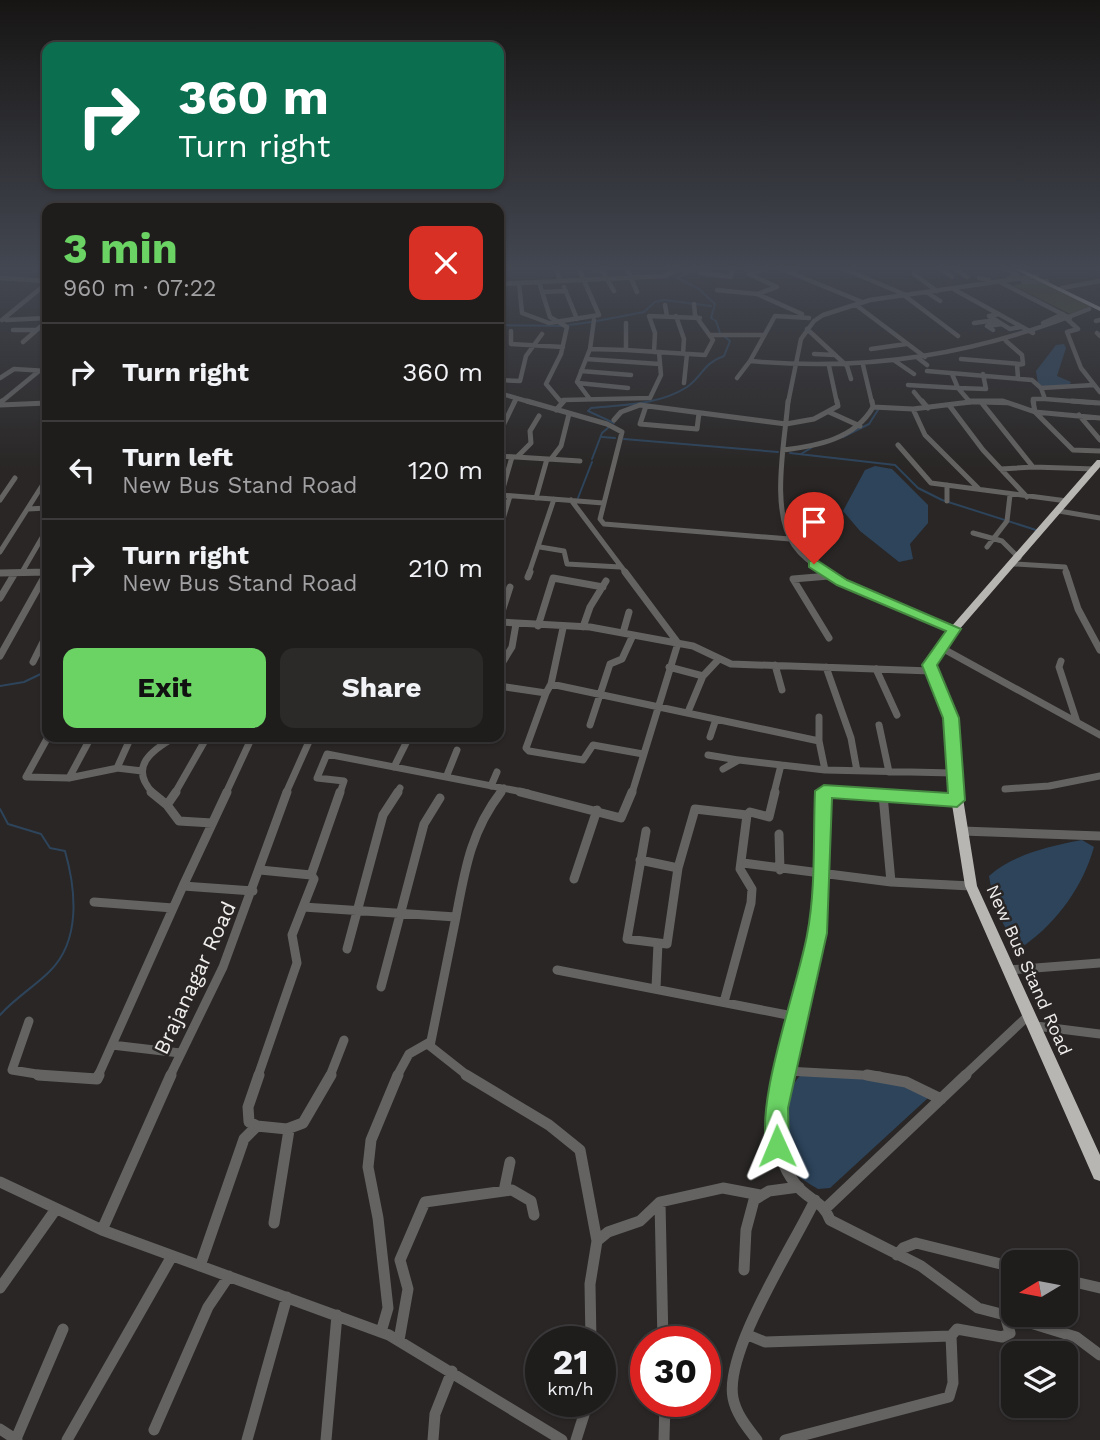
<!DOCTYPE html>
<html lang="en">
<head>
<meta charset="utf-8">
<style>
  :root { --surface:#1f1c1c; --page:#2c2929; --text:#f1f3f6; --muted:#a1a1a3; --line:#3c3a3b; --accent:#6ad364 }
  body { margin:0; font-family:"Work Sans",sans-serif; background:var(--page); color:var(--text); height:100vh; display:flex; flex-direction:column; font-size:26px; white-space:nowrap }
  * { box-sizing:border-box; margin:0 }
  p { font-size:23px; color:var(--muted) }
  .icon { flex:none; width:38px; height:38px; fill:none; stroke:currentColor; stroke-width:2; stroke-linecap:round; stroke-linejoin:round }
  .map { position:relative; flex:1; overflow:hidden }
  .panel { position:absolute; left:42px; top:203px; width:462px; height:539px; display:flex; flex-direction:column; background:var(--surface); border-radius:14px; box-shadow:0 2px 5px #0004,0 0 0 2px var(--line) }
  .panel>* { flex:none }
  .top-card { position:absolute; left:42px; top:42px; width:462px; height:147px; border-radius:14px; box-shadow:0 2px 5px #0004,0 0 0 2px var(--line); background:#0b6e4f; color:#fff; overflow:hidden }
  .needle { width:46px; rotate:260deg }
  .tools { position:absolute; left:1001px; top:1250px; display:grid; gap:14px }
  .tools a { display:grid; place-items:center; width:77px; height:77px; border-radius:14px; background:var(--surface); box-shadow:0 2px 5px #0004,0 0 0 2px var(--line); font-size:35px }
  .speed { position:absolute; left:525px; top:1326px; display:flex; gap:14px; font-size:35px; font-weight:700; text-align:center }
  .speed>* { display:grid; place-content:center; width:91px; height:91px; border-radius:50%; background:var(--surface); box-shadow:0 2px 5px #0004,0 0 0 2px var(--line); line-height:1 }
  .speed small { font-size:18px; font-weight:400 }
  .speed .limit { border:10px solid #d22; background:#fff; color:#111 }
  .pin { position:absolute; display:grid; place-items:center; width:60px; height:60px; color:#fff; margin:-72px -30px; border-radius:50% 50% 50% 0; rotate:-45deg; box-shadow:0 0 7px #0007 }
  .pin .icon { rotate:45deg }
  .me { position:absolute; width:77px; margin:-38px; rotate:359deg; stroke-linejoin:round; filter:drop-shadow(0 0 5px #0008) }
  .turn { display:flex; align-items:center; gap:24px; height:147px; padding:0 21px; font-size:32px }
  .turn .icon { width:91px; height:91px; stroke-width:2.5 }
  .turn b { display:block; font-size:49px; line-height:60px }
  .round { display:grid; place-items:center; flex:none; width:74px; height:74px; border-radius:14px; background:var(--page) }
  .headline { display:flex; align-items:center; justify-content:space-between; height:119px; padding:0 21px }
  h1 { font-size:42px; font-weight:700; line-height:52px; color:var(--accent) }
  .button { display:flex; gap:14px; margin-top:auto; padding:14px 21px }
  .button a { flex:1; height:80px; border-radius:14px; background:var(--accent); color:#111; font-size:28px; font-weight:700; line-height:80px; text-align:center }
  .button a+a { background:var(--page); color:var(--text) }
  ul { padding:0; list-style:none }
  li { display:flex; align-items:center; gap:21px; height:98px; padding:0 21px; border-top:2px solid var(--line) }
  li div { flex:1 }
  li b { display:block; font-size:26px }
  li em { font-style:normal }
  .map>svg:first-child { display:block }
</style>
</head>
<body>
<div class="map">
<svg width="1100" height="1440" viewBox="0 0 1100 1440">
  <rect width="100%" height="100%" fill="#292625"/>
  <path fill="#454b30" d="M 1029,283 L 1044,283 L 1091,306 L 1070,314 L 1012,285 Z"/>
  <path fill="#2d445b" d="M 1064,344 L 1066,348 L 1057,376 L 1071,382 L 1069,386 L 1044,388 L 1038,383 L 1036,371 L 1056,345 Z
    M 875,466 L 892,469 L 928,505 L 928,523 L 910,544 L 913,559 L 899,562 L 860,531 L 843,511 L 865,470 Z
    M 1082,840 L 1094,847 C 1083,886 1058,921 1025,945 C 1001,936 993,899 989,876 C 1014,854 1050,846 1082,840 Z
    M 801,1075 L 854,1076 L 916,1087 L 928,1098 L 830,1188 L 818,1189 C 810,1184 797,1177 791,1169 C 777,1150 783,1090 801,1075 Z"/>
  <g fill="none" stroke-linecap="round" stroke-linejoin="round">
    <path stroke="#2d445b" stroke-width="2" d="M 694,269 L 677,278 L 699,289 L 715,304 L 711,318 L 716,321 L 720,333
      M 597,321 L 644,312 L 655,302 L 664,300 L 711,306
      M 499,325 L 564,326
      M 569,325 L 591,322
      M 614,423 L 588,411 L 591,408 C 623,405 659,405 687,387 C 703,376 703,363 724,356 L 730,341 L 724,336
      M 602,437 L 615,438
      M 843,437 L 869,424 L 878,410
      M 624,439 L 778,452
      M 790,453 L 895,465 L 918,488 L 942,500 L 1036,530
      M 801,454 L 811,448
      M 592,459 L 602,433 L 609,427
      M 578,498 L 592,462
      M 0,686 L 24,682 L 47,671
      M 0,809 L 8,824 L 41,834 L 50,848 L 65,851 C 76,890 81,940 50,971 C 34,987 15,998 0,1015"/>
    <path stroke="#646361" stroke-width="4.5" d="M 556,269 L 560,281
      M 601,269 L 614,291
      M 627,269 L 637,292
      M 782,269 L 862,302
      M 844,269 L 906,295
      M 941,269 L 952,277
      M 956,269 L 967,277
      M 1007,269 L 1018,276 L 1009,278
      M 700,273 L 731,277 L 733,269
      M 914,274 L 937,291
      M 0,278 L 47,281
      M 979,278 L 989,280
      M 539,282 L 550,317 L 567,327 L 561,354 L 546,384 L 562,403
      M 1023,282 L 1047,281
      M 519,283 L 522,313 L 549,323 L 599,315 L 579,269
      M 1002,283 L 1070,318
      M 499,284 L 665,276 L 679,269
      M 564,287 L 577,319
      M 1062,288 L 1100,281
      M 717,290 L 757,294 L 802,314
      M 955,290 L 1033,333
      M 542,292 L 566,291
      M 928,293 L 940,301
      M 757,294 L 777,287 L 749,274 L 766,269
      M 905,296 L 958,336
      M 665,305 L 667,316
      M 856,305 L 925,357
      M 999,314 L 989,316 L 1010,329 L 1021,327
      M 676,316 L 684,339 L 683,354
      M 809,318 L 775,316 L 750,361 C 869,372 978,354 1089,309
      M 1067,319 L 1078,329 L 1067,332 L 1081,368 L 1100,392
      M 2,320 L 47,283
      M 6,320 L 47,318
      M 1096,321 L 1100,320
      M 974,323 L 989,321 L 996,325
      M 1043,323 L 1063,314
      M 807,329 L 847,366 L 851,379
      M 13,330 L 36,330
      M 993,330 L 987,326 L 1002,324
      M 511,331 L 511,344 L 563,347
      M 1097,333 L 1100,336
      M 710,335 L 762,335
      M 1006,341 L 1022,355 L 1023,364 L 1017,365 L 1018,378
      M 23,342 L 47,321
      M 590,349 L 626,350 L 626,323
      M 871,349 L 906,344
      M 626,350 L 705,355 L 713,340 L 695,315 L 694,304
      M 654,352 L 655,333 L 649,316 L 700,318
      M 814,354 L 835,355
      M 918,358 L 927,365
      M 586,359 L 660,364
      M 961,359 L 1020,364
      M 895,361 L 914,374
      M 863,365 L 872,403
      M 829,366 L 837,403
      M 581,371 L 631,375
      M 927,371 L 1032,380 L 1041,388
      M 952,374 L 958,388 L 986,389 L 983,374
      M 0,378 L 14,369 L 47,371
      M 737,378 L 750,361
      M 499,380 L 520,381 L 526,356 L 542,334
      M 578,383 L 628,388
      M 684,383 L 687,354
      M 908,385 L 958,388 L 970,402 L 1008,403
      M 914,392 L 923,403
      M 499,393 L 533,403
      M 589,398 L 577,382 L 590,349 L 594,320
      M 1045,399 L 1096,403
      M 563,400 L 650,398 L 661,375 L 659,352
      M 0,403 L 39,371
      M 514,403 L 516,399
      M 788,403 L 801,339 L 814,321 L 823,315 L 870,300 L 1037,276
      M 964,403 L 970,402
      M 1034,403 L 1033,399 L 1045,399 L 1041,388 L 1094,385"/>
    <path stroke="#646361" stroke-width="5" d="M 527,401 L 607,424 L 622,432 L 600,519 L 604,524 L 790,539
      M 788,401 C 785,441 770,511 794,545 C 802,557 815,566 827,573
      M 922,401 L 928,408
      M 969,401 L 1003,401 L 1035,412 L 1100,418
      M 1033,401 L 1035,412 L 1073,450 L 1100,451
      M 1072,401 L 1100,403
      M 981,402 L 1033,467 L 1095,469
      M 0,403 L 2,401
      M 0,405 L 47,403
      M 949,405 L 983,450 L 1027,497
      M 646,406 L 640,424 L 697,429 L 699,413
      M 873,407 L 913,409 L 970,402
      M 913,409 L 925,435 L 979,489
      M 556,410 L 564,401
      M 829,412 L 860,426
      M 1079,415 L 1100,440
      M 614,420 L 621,412 L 640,405 L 786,424 L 814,419 L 838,406 L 837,401
      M 499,434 L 515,401
      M 898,445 L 931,483 L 1067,501
      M 783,450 C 817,446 855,439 873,407 L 872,401
      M 499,456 L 580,461
      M 512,457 L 501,495 L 603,503
      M 517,457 L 531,443 L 530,431 L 539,416
      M 551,459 L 561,446 L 569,414
      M 1001,469 L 1033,467
      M 947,485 L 947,501
      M 536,498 L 547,459
      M 0,500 L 15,478
      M 571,500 L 626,573
      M 28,509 L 47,508
      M 1059,511 L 1100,518
      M 499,532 L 510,496
      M 973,533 L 1002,541 L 1019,558
      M 540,547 L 564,551 L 567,564 L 620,567
      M 987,547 L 1007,521 L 1010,495
      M 0,552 L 47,478
      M 1014,564 L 1065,567 L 1067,573
      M 22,572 L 47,529
      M 0,573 L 47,572
      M 529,573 L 554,499"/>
    <path stroke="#646361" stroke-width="7" d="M 625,572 L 678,643 L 632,793
      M 824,572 L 858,590 L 954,629
      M 1066,572 L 1078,609 L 1100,650
      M 0,573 L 47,572
      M 829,576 L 793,579 L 829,638
      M 528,577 L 530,572
      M 0,598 L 15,573
      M 499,621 L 510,587
      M 499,622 L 590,627 L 693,646 L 731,664 L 931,671
      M 538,626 L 553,578 L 603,587
      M 583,627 L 590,607 L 606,581
      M 623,633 L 629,612
      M 940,647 L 1100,735
      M 0,656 L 47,572
      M 1061,661 L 1059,667 L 1077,722
      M 33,662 L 47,634
      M 775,665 L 782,690
      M 669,667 L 703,676 L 688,712
      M 826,667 L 851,738 L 857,771
      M 499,668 L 512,647 L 516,624
      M 876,669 L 897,715
      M 703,676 L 718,660
      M 551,684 L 563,628
      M 499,686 L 546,693 L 551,684 L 819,741 L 825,770 L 953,773
      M 546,693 L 526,748 L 529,751 L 583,760 L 593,745 L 643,754
      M 819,717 L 819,741
      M 590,725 L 610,664 L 622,659 L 633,635
      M 879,725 L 889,772
      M 48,737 L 26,777 L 69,778 L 118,768
      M 131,737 L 117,768 L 142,771
      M 710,737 L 716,719
      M 708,755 L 738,760
      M 394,767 L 407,741
      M 723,769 L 739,760 L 825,770
      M 447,775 L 457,750
      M 69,778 L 91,737
      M 491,786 L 497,772
      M 1005,789 L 1049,786 L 1100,776
      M 153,793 C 128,767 152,750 175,737
      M 175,793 L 207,737
      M 226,793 L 252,737
      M 286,793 L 311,737
      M 340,793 L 344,781 L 317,778 L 327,754 L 528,793
      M 397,793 L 400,788
      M 500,793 L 504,788
      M 774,793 L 781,765
      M 824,793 L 858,793"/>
    <path stroke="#646361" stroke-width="9" d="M 151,792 L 167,805
      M 176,792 L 167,805 L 179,821 L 212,823
      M 227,792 L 183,886 L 253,891
      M 520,792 L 621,818 L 632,792
      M 832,792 L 957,800
      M 883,795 L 891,882
      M 646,831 L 627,939 L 667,944 L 678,868 L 695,809 L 747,815
      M 962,831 L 1100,836
      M 779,834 L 780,870
      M 640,860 L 678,868
      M 743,863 L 891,882 L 971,886
      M 260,870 L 311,875 L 314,879 L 303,907 L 456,917 C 465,869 471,831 501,792
      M 311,875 L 340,792
      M 574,879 L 597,810
      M 94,902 L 173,908
      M 456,917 L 430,1046 L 468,1076
      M 347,949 L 383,815 L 398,792
      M 557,970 L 798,1017
      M 1009,970 L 1100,963
      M 381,987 L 424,824 L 440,798
      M 656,988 L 658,943
      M 724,1002 L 751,903 L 752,889 L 740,869 L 747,815 L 750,812 L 769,817 L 775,792
      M 29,1021 L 12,1070 L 49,1076
      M 1036,1026 L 1100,1034
      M 112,1045 L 180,1053
      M 786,1071 L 880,1076
      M 98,1076 L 183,886
      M 170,1076 L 223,967 L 287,792
      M 258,1076 L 297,963 L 292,935 L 303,907
      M 330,1076 L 344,1040
      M 397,1076 L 409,1054 L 430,1042
      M 785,1076 L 818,933 L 824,792
      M 964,1076 L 1030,1014"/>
    <path stroke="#646361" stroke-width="11" d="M 38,1075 L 97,1079 L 99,1075
      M 466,1075 L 549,1125 L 580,1150 L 597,1241
      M 867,1075 L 906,1082 L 941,1099
      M 257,1126 L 249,1122 L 248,1107 L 259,1075
      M 0,1182 L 102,1230 L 389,1335 L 562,1440
      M 504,1191 L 510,1162
      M 826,1208 L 966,1075
      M 274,1223 L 289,1130
      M 102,1230 L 171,1075
      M 897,1255 L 903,1248 L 916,1243 L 1013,1267
      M 200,1266 L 244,1139 L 257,1126 L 287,1129 L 303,1123 L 331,1075
      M 744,1270 L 746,1230 L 754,1200 L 769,1191 L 799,1187
      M 1066,1280 L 1100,1288
      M 0,1288 L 56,1209
      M 1005,1315 L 1076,1337 L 1100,1355
      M 381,1332 L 388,1308 L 378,1218 L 368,1167 L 371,1140 L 398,1075
      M 748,1335 L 765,1342 L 951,1336
      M 399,1340 L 408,1289 L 400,1260 L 425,1202 L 512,1190 L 531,1201 L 534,1215
      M 591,1342 L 590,1284 L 597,1241 L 608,1232 L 640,1221 L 660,1202
      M 663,1342 L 660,1202 L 723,1188 L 760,1195
      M 0,1429 L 17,1440
      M 154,1430 L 208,1307 L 229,1276
      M 16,1439 L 63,1329
      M 67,1440 L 172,1256
      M 247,1440 L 287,1297
      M 326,1440 L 337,1315
      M 433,1440 L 435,1414 L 452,1371
      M 576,1440 L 588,1402
      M 664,1440 L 665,1402
      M 757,1440 C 747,1427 736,1414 733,1398 C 724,1351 794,1245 815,1200
      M 785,1440 L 949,1397 L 953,1383 L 951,1336 L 957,1329 L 1002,1337 L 1010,1333 L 1005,1315 L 978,1308 L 921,1266 L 830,1220 C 824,1203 812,1201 800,1189 C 769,1157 776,1114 785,1075"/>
    <path fill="#b8b6b3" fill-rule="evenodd" d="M 1014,269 L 1021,269 L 1100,307 L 1100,311 Z
      M 1097,460 L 1100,460 L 1100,467 L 958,631 L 935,665 L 956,717 L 959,773 L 977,886 L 1100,1155 L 1100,1181 L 1094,1179 L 965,886 L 947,773 L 946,717 L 925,665 L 951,627 Z"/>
  </g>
  <linearGradient id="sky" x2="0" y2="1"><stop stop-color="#171514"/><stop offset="0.57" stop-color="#434751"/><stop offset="1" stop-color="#434751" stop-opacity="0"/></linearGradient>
  <rect width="1100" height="471" fill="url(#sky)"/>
  <path fill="#6ad364" stroke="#458941" stroke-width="2" d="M 809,561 L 818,561 L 847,580 L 961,629 L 937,665 L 959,718 L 965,800 L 957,807 L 832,798 L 827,933 L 788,1108 L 789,1146 L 786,1154 L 777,1158 L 769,1154 C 751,1111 798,986 807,935 C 816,889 813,838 815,791 L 824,785 L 948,793 L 943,718 L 922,665 L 946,631 L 837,585 L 809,567 Z"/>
  <g text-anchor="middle" stroke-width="5" stroke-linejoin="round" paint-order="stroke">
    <g font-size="18" fill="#f0eeed" stroke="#292625">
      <text transform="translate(1029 970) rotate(66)" y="6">New Bus Stand Road</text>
    </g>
    <g font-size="21" fill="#f0eeed" stroke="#292625">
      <text transform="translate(195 978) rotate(-65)" y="7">Brajanagar Road</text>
    </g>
  </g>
</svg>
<div class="tools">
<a><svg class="needle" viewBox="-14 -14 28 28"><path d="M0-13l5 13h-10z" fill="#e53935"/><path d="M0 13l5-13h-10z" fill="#a1a1a3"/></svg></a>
<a><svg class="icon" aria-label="layers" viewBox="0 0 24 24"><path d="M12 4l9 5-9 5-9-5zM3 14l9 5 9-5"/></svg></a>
</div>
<div class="speed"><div>21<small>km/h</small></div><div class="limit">30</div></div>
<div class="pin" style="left:814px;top:564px;background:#d93025"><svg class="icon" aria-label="arrive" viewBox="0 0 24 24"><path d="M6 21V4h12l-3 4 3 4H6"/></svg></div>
<svg class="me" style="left:777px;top:1146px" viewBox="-20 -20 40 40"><path d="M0-17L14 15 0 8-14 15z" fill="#6ad364" stroke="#fff" stroke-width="4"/></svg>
<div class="top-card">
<div class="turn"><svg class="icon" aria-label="right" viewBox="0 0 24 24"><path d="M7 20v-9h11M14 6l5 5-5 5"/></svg><div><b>360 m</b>Turn right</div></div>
</div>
<section class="panel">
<div class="headline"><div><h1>3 min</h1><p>960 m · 07:22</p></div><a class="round" style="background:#d93025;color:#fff"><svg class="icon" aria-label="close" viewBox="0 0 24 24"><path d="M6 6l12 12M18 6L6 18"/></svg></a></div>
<ul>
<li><svg class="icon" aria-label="right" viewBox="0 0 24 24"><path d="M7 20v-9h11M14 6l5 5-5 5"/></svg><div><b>Turn right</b></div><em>360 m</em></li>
<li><svg class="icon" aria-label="left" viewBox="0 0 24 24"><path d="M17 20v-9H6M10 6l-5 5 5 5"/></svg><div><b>Turn left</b><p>New Bus Stand Road</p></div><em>120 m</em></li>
<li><svg class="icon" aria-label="right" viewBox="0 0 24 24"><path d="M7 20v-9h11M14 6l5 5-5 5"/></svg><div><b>Turn right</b><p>New Bus Stand Road</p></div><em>210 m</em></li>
</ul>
<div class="button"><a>Exit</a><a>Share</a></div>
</section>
</div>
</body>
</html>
